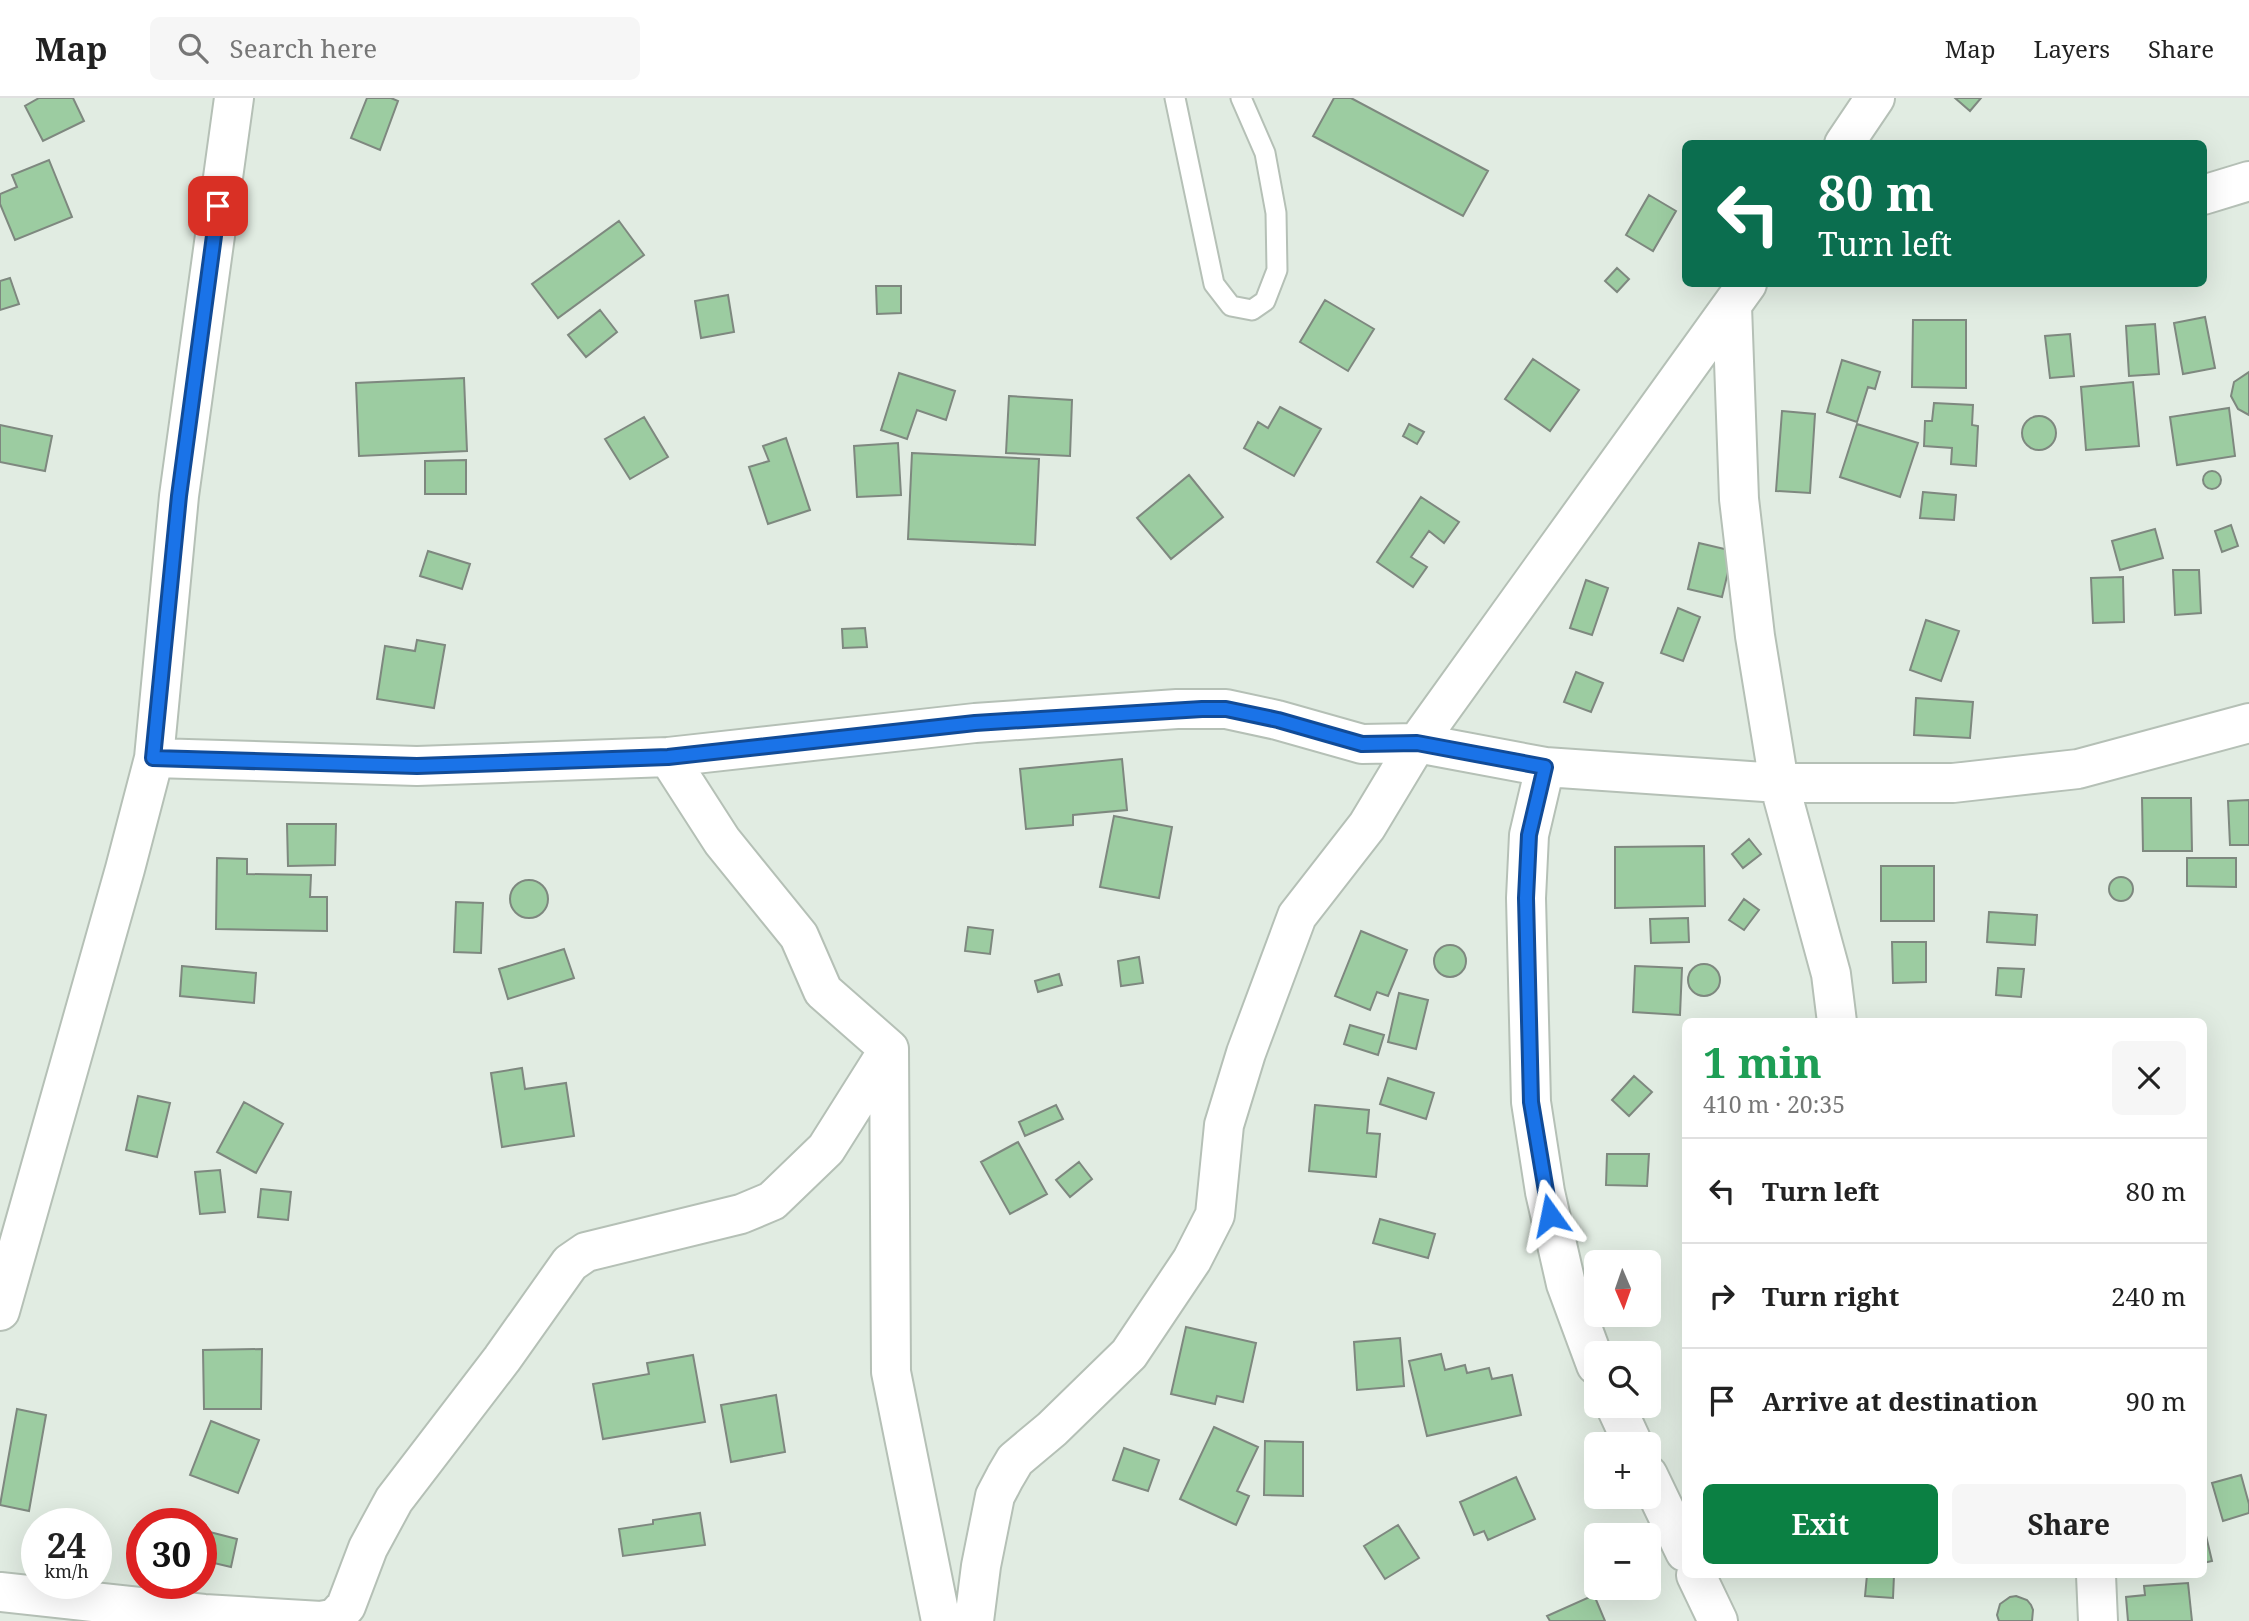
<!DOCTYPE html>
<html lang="en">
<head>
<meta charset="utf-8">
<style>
  :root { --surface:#fff; --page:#f6f6f6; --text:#222; --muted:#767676; --line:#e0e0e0; --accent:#0b8043 }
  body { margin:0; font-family:"Noto Serif",serif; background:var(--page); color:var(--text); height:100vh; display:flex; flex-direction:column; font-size:26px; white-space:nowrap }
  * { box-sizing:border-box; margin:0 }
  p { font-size:23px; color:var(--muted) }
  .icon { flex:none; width:38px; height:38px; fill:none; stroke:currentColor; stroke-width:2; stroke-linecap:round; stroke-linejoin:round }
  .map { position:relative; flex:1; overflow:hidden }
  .details { position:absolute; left:1682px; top:920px; width:525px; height:560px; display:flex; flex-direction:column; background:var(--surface); border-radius:10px; box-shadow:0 7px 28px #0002 }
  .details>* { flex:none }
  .top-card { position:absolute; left:1682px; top:42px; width:525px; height:147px; border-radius:10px; box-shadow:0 7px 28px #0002; background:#0b6e4f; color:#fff; overflow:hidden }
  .needle { width:46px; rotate:178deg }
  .fabs { position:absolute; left:1584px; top:1152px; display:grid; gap:14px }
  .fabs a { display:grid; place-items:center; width:77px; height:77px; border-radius:10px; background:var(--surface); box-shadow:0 7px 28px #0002; font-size:35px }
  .speed { position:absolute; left:21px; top:1410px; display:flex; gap:14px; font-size:35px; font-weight:700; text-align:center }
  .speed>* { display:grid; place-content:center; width:91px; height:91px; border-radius:50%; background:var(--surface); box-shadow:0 7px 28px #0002; line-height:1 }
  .speed small { font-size:18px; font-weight:400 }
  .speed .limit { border:10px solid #d22; background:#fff; color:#111 }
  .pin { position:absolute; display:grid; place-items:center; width:60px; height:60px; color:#fff; margin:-30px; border-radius:14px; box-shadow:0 4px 10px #0006 }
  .me { position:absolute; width:77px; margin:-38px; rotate:348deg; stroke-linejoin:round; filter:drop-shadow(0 0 5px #0008) }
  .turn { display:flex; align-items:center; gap:24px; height:147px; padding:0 21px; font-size:32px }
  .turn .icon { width:91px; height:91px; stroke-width:2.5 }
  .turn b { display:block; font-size:49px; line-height:60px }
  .round { display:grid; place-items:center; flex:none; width:74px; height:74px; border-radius:10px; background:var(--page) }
  .head { display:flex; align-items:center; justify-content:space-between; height:119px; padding:0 21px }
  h1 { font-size:42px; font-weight:700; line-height:52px; color:#1e9e55 }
  .action { display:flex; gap:14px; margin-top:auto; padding:14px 21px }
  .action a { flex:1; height:80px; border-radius:10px; background:var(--accent); color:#fff; font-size:28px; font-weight:700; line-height:80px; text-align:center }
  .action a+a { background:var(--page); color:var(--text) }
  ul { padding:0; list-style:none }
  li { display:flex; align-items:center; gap:21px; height:105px; padding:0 21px; border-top:2px solid var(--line) }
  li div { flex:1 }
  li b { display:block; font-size:26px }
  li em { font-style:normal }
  header { display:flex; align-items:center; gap:42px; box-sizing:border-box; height:98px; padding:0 35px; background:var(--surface); border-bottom:2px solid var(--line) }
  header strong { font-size:33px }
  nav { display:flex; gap:38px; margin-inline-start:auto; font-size:24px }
  .search { width:490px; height:63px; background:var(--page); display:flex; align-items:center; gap:18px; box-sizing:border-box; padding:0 24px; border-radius:10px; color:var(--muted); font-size:26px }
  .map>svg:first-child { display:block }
</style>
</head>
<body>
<header>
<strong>Map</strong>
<div class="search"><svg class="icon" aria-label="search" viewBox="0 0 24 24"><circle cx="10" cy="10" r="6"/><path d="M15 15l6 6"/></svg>Search here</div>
<nav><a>Map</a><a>Layers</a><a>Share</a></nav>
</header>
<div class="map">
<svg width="2249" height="1523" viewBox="0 0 2249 1523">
  <rect width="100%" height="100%" fill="#e1ece2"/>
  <path fill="#9ccca1" stroke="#7e887f" stroke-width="2" d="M 39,0 L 73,0 L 84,23 L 43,43 L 25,8 Z
    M 367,0 L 391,0 L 398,3 L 380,52 L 351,40 Z
    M 1334,0 L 1351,0 L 1488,73 L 1463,118 L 1313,38 Z
    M 1955,0 L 1981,0 L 1970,13 Z
    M 49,62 L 72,119 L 15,142 L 0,106 L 0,96 L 17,89 L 12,77 Z
    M 1649,97 L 1676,113 L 1653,153 L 1626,137 Z
    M 619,123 L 644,157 L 558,220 L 532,186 Z
    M 1617,170 L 1629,181 L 1617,194 L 1605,183 Z
    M 10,180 L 19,206 L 0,212 L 0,183 Z
    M 876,188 L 901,188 L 901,215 L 877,216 Z
    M 728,197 L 734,234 L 701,240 L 695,203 Z
    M 1325,202 L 1374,231 L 1348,273 L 1300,244 Z
    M 600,212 L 617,234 L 586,259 L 568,237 Z
    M 2205,219 L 2215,270 L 2183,276 L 2174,225 Z
    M 1913,222 L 1966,222 L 1966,290 L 1912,289 Z
    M 2155,226 L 2159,276 L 2129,278 L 2126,228 Z
    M 2070,236 L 2074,278 L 2050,280 L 2045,238 Z
    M 1533,261 L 1579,292 L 1550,333 L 1505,301 Z
    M 1842,262 L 1880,274 L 1875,291 L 1868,289 L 1857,324 L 1827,314 Z
    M 2249,274 L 2249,317 L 2238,311 L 2231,298 L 2234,284 Z
    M 899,275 L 955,293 L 946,322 L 917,312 L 907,341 L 881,332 Z
    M 464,280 L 467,353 L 359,358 L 356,285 Z
    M 2133,284 L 2139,348 L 2086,352 L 2081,289 Z
    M 1009,298 L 1072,302 L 1070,358 L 1006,355 Z
    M 1934,305 L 1973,307 L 1972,327 L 1978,328 L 1976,368 L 1951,366 L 1952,350 L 1924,348 L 1925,323 L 1932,323 Z
    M 1280,309 L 1321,331 L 1294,378 L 1244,350 L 1258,324 L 1268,330 Z
    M 2229,310 L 2235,358 L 2177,367 L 2170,319 Z
    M 1782,313 L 1815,316 L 1810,395 L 1776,393 Z
    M2022 335a17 17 0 1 1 34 0a17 17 0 1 1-34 0Z
    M 644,319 L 668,359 L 630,381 L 605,341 Z
    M 1409,326 L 1424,334 L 1417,346 L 1403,338 Z
    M 1857,326 L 1918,345 L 1900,399 L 1840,379 Z
    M 0,327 L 52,338 L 45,373 L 0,364 Z
    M 786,340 L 810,412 L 768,426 L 749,369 L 769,363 L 763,348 Z
    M 898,345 L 901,397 L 857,399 L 854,348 Z
    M 912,355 L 1039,361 L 1035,447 L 908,441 Z
    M 466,362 L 466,396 L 425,396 L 425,363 Z
    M2203 382a9 9 0 1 1 18 0a9 9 0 1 1-18 0Z
    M 1189,377 L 1223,419 L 1171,461 L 1137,420 Z
    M 1923,394 L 1956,397 L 1954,422 L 1920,420 Z
    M 1421,399 L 1459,424 L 1444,445 L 1429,433 L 1411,459 L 1427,469 L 1413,489 L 1377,464 Z
    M 2231,427 L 2238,448 L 2222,454 L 2215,433 Z
    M 2155,431 L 2163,460 L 2120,472 L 2112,443 Z
    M 1699,445 L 1733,453 L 1722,499 L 1688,491 Z
    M 428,453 L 470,466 L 462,491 L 420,478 Z
    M 2173,472 L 2199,472 L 2201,515 L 2175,517 Z
    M 2123,479 L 2124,524 L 2093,525 L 2091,480 Z
    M 1586,482 L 1608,490 L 1592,537 L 1570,530 Z
    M 1678,510 L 1700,519 L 1683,563 L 1661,555 Z
    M 1926,522 L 1959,533 L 1941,583 L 1910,572 Z
    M 865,530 L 867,549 L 843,550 L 842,531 Z
    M 417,542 L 445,547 L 434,610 L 377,601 L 385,548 L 415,553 Z
    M 1576,574 L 1603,585 L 1591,614 L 1564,604 Z
    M 1916,600 L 1973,604 L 1970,640 L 1914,637 Z
    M 1122,661 L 1127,712 L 1073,717 L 1073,727 L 1026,731 L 1020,671 Z
    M 2142,700 L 2191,700 L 2192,753 L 2143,753 Z
    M 2249,702 L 2249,747 L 2230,747 L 2228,703 Z
    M 1114,718 L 1172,729 L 1159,800 L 1100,789 Z
    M 287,726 L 336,726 L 335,767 L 288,768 Z
    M 1749,741 L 1761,756 L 1743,770 L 1732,756 Z
    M 1704,748 L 1705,808 L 1615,810 L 1615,749 Z
    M 217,760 L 247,761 L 247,776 L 311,777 L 310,799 L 327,799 L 327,833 L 216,831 Z
    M 2187,760 L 2236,760 L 2236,789 L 2187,788 Z
    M 1881,768 L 1934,768 L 1934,823 L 1881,823 Z
    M2109 791a12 12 0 1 1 24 0a12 12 0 1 1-24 0Z
    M510 801a19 19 0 1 1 38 0a19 19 0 1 1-38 0Z
    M 1744,801 L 1759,812 L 1744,832 L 1729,822 Z
    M 456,804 L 483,805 L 481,855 L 454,854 Z
    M 1989,814 L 2037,817 L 2035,847 L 1987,844 Z
    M 1688,820 L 1689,844 L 1651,845 L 1650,821 Z
    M 968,829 L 993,832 L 990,856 L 965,853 Z
    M 1361,833 L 1407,852 L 1388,898 L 1377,894 L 1370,912 L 1335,898 Z
    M 1892,844 L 1926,844 L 1926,884 L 1893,885 Z
    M1434 863a16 16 0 1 1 32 0a16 16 0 1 1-32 0Z
    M 564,851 L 574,880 L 508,901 L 499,871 Z
    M 1139,859 L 1143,885 L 1121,888 L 1118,863 Z
    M1688 882a16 16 0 1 1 32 0a16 16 0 1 1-32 0Z
    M 182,868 L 256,875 L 254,905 L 180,898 Z
    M 1635,868 L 1682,870 L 1680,917 L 1633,914 Z
    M 1998,870 L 2024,871 L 2021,899 L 1996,897 Z
    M 1059,876 L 1062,887 L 1038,894 L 1035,883 Z
    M 1399,895 L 1428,902 L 1416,951 L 1388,944 Z
    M 1350,927 L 1384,937 L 1378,957 L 1344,946 Z
    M 522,970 L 525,991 L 566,985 L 574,1038 L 502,1049 L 491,975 Z
    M 1634,978 L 1652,994 L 1629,1018 L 1612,1002 Z
    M 1388,980 L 1434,995 L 1426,1021 L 1380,1006 Z
    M 138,998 L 170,1005 L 157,1059 L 126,1052 Z
    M 244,1004 L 283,1026 L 256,1075 L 217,1054 Z
    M 1056,1007 L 1063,1021 L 1025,1038 L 1019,1024 Z
    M 1315,1007 L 1369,1012 L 1367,1035 L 1380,1036 L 1376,1079 L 1309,1073 Z
    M 1018,1044 L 1047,1096 L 1010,1116 L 981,1064 Z
    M 1607,1056 L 1649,1056 L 1647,1088 L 1606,1087 Z
    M 1079,1064 L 1092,1081 L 1070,1099 L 1056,1082 Z
    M 220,1072 L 225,1114 L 200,1116 L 195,1074 Z
    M 261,1091 L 291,1094 L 288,1122 L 258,1119 Z
    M 1380,1121 L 1435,1136 L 1428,1160 L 1373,1145 Z
    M 1186,1229 L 1256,1245 L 1243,1304 L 1217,1298 L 1215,1306 L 1171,1296 Z
    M 1400,1240 L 1404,1288 L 1357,1292 L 1354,1244 Z
    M 262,1251 L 261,1311 L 204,1311 L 203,1252 Z
    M 1441,1256 L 1445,1272 L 1465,1267 L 1467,1275 L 1489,1270 L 1492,1281 L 1512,1277 L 1521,1317 L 1427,1338 L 1409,1263 Z
    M 693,1257 L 705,1324 L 603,1341 L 593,1286 L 649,1276 L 647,1265 Z
    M 776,1297 L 785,1354 L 731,1364 L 721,1307 Z
    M 17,1311 L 46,1317 L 29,1413 L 0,1407 Z
    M 211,1323 L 259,1342 L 238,1395 L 190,1377 Z
    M 1214,1329 L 1258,1349 L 1237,1393 L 1249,1398 L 1236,1427 L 1180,1401 Z
    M 1265,1343 L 1303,1344 L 1303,1398 L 1264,1397 Z
    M 1124,1350 L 1159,1362 L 1148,1393 L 1113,1382 Z
    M 2241,1377 L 2249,1406 L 2249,1415 L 2223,1423 L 2212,1385 Z
    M 1516,1379 L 1535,1421 L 1488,1442 L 1484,1433 L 1474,1437 L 1460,1404 Z
    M 700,1415 L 705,1447 L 623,1458 L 619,1431 L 653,1426 L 653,1422 Z
    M 2203,1425 L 2212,1463 L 2203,1465 Z
    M 1398,1427 L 1419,1460 L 1385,1481 L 1364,1448 Z
    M 202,1432 L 237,1441 L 231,1469 L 201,1462 Z
    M 1867,1477 L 1894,1477 L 1893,1500 L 1865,1498 Z
    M 2188,1485 L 2192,1523 L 2128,1523 L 2126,1499 L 2145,1497 L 2144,1488 Z
    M 1594,1497 L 1605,1523 L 1550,1523 L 1547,1518 Z
    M 2016,1498 L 2027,1502 L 2031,1507 L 2033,1512 L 2032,1523 L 1999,1523 L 1997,1517 L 2000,1506 L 2010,1499 Z"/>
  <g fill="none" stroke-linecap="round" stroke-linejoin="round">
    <g stroke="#b5c0b6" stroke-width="23">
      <path id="lane" d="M 1175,0 L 1214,186 L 1231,208 L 1252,212 L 1265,203 L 1277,172 L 1276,115 L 1265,55 L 1241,0"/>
    </g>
    <g stroke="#b5c0b6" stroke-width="42">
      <path id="street" d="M 1844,46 L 1875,0
        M 2203,97 L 2249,83
        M 1732,208 L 1739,401 L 1755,538 L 1779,685 L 1831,876 L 1837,924
        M 668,659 L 722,743 L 799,838 L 823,893 L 889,951 L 891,1274 L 941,1523
        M 154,660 L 417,668 L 668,659 L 975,625 L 1177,611 L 1226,611 L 1277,622 L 1362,646 L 1417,645 L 1545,669 L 1779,685 L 1953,685 L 2078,671 L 2249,625
        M 1545,669 L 1529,737 L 1526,800 L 1531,1004 L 1545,1094 L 1566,1186 L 1596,1267
        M 0,1213 L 125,771 L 154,660 L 179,398 L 234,0
        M 1615,1307 L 1633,1346
        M 1648,1377 L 1685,1454
        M 1696,1477 L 1718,1523
        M 2096,1477 L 2098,1523
        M 0,1494 L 204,1516 L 321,1523 L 335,1520 L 346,1508 L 368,1450 L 394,1402 L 502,1261 L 570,1165 L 586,1154 L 741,1116 L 772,1103 L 826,1051 L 889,951
        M 974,1523 L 981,1468 L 995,1398 L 1005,1379 L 1015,1362 L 1052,1331 L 1129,1256 L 1192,1162 L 1215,1117 L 1224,1027 L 1246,955 L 1297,818 L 1367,728 L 1417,645 L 1747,186"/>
    </g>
    <use href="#lane" stroke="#fff" stroke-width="19"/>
    <use href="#street" stroke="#fff" stroke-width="38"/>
  </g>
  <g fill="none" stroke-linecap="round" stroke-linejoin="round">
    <g stroke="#114b97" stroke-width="18">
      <path id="route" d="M 218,108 L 179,398 L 153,660 L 417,668 L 668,659 L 975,625 L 1202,611 L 1226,611 L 1278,622 L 1362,646 L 1417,645 L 1545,669 L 1529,737 L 1526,800 L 1531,1004 L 1550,1117"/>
    </g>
    <use href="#route" stroke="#1a73e8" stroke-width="12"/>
  </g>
</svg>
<div class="fabs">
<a><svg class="needle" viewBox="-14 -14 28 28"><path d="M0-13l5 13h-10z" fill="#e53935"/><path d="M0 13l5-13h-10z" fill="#767676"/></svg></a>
<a><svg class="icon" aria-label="search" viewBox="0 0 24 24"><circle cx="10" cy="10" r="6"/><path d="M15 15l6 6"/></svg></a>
<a>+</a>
<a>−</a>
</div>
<div class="speed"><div>24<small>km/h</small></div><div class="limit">30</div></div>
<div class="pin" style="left:218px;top:108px;background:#d93025"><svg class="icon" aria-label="arrive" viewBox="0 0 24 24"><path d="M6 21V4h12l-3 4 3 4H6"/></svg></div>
<svg class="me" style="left:1550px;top:1117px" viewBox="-20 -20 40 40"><path d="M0-17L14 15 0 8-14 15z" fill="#1a73e8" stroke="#fff" stroke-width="4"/></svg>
<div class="top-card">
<div class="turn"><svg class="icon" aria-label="left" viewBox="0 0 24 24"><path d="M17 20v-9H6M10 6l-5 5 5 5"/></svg><div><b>80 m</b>Turn left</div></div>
</div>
<section class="details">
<div class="head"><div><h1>1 min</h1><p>410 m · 20:35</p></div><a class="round"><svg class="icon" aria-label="close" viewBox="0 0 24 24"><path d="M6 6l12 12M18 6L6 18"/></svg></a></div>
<ul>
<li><svg class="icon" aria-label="left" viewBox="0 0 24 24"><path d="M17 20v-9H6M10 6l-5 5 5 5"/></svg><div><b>Turn left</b></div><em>80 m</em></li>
<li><svg class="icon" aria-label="right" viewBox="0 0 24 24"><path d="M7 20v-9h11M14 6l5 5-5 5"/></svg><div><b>Turn right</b></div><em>240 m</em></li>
<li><svg class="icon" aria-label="arrive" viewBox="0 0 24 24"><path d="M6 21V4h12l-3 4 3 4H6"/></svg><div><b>Arrive at destination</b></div><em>90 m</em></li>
</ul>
<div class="action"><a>Exit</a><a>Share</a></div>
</section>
</div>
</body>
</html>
